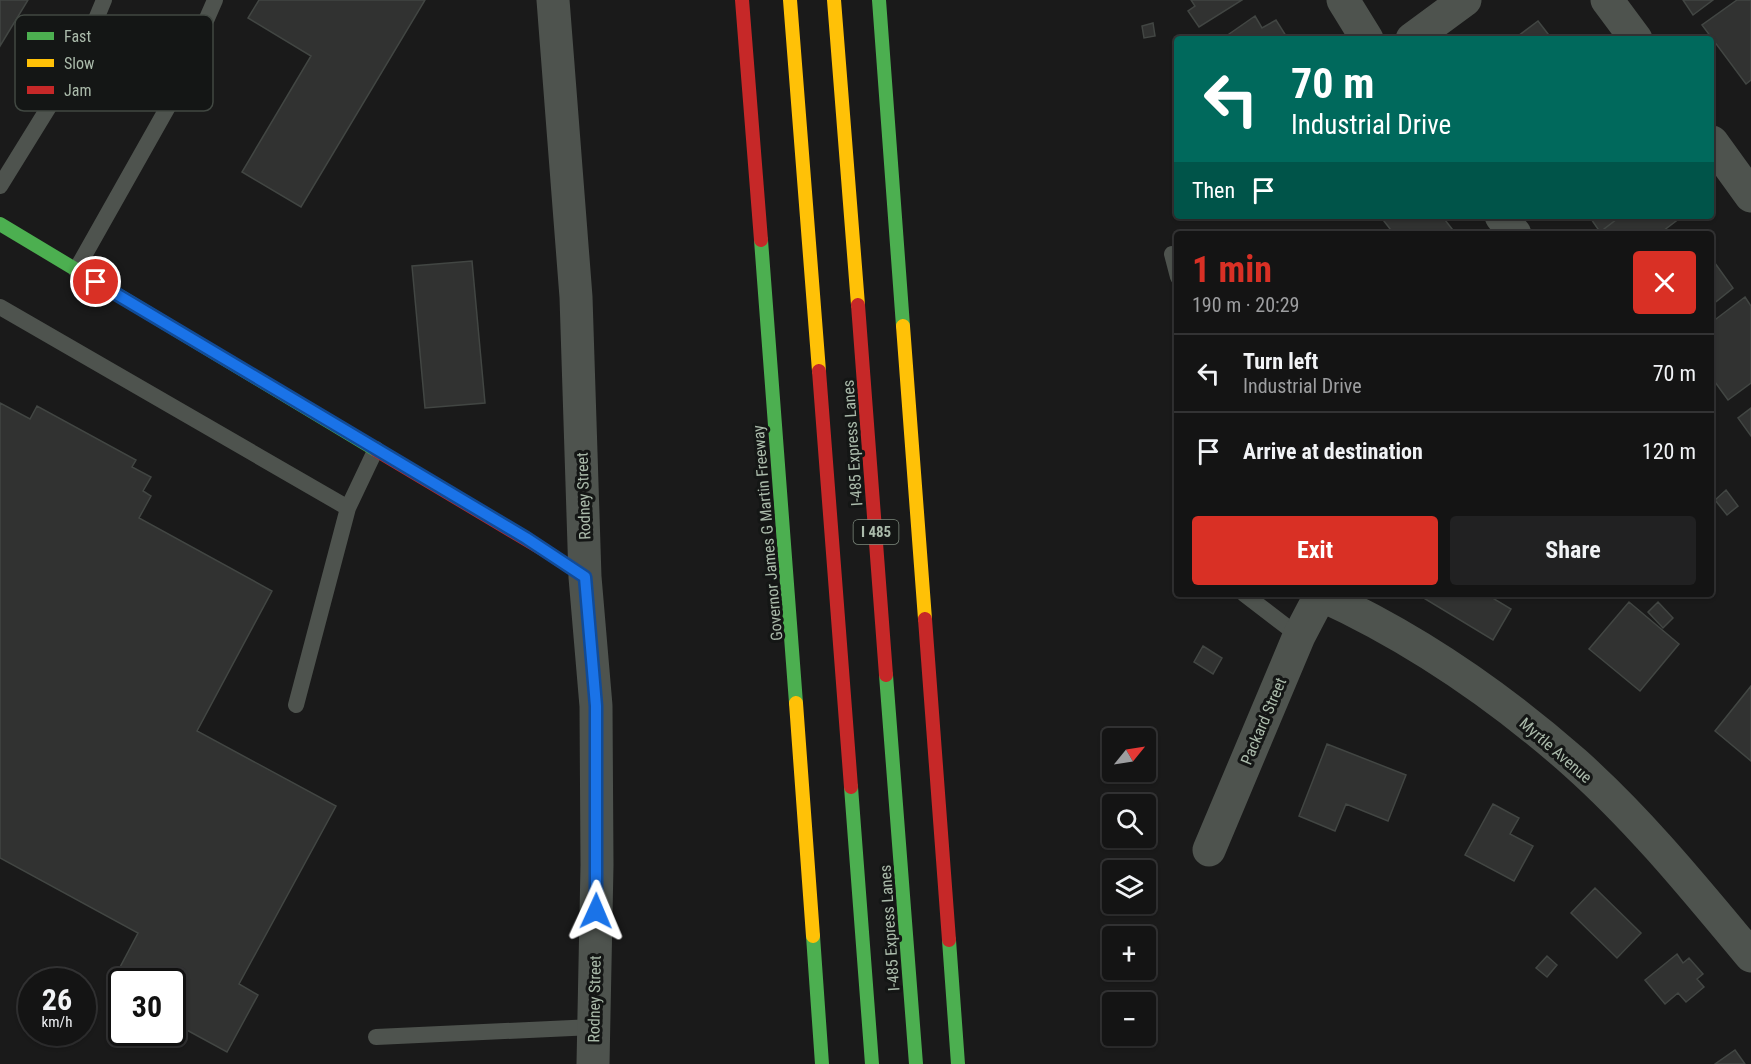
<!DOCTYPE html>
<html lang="en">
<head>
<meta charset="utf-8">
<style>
  :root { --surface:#141414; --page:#212122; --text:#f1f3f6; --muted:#9d9ea0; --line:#333334; --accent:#d93025 }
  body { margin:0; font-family:"Roboto Condensed",sans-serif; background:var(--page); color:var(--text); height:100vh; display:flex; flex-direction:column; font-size:22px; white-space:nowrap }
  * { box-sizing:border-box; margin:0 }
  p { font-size:20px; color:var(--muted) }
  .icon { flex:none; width:33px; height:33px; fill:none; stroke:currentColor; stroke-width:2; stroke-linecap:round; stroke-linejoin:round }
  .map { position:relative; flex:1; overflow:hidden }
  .side { position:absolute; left:1174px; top:231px; width:540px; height:366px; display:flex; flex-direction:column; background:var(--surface); border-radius:6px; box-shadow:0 2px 4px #0004,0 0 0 2px var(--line) }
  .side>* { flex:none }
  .banner { position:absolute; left:1174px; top:36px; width:540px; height:183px; border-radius:6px; box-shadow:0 2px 4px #0004,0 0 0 2px var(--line); background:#00695c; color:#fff; overflow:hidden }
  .needle { width:39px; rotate:60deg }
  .fabs { position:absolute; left:1102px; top:728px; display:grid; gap:12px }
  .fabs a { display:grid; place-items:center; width:54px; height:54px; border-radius:6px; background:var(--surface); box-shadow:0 2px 4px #0004,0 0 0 2px var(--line); font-size:30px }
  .speed { position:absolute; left:18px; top:968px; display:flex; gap:12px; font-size:30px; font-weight:700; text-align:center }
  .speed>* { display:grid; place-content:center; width:78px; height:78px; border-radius:50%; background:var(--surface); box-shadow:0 2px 4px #0004,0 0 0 2px var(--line); line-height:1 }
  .speed small { font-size:15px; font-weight:400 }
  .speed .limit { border:3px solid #111; border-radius:9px; background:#fff; color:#111 }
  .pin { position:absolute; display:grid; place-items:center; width:51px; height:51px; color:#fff; margin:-26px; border:3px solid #fff; border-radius:50%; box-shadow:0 2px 6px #0007 }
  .me { position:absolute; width:66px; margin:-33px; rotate:1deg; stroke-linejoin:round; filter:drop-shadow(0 0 4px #0008) }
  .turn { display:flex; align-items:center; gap:21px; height:126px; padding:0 18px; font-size:27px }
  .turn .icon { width:78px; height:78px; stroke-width:2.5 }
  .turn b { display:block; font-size:42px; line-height:51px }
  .then { display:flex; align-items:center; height:57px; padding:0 18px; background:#0003; gap:12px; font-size:22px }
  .round { display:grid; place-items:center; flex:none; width:63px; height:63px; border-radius:6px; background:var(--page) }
  .head { display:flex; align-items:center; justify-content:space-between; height:102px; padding:0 18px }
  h1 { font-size:36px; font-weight:700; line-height:45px; color:var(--accent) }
  .primary-button { display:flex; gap:12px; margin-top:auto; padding:12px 18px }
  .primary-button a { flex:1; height:69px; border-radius:6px; background:var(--accent); color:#fff; font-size:24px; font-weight:700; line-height:69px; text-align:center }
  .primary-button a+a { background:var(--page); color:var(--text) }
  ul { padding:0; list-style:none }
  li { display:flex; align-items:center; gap:18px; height:78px; padding:0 18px; border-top:2px solid var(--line) }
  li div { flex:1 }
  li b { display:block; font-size:22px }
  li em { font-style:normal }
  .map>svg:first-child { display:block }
</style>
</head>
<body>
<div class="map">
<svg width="1751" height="1064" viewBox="0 0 1751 1064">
  <rect width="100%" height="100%" fill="#1a1a1a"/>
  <path fill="#313231" stroke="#424643" stroke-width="1.5" d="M 0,0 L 28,0 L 0,46 Z
    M 259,0 L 425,0 L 301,207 L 242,172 L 311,56 L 248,18 Z
    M 1191,0 L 1242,0 L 1199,27 L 1188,11 L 1195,6 Z
    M 1683,0 L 1713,0 L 1693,15 Z
    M 1737,0 L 1751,0 L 1751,80 L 1746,84 L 1702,25 Z
    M 1255,16 L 1262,28 L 1276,20 L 1288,39 L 1222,39 Z
    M 1538,21 L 1552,39 L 1514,39 Z
    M 1153,23 L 1155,36 L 1144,38 L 1142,26 Z
    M 1380,216 L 1442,216 L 1456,234 L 1394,234 Z
    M 1589,216 L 1621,216 L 1600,232 Z
    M 1621,216 L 1679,216 L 1680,218 L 1659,234 L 1602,234 L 1600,232 Z
    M 1712,259 L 1733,288 L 1712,305 Z
    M 472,261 L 485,403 L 425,408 L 412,266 Z
    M 1745,297 L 1751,306 L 1751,383 L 1728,400 L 1712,378 L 1712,322 Z
    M 0,403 L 30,419 L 37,406 L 136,460 L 132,467 L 151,477 L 143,491 L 151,496 L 139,518 L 272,591 L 197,731 L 336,806 L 239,984 L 258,995 L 227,1052 L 172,1022 L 172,981 L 122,981 L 122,995 L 109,988 L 138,933 L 0,858 Z
    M 1751,408 L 1751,436 L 1738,418 Z
    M 1726,490 L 1738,506 L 1727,515 L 1715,500 Z
    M 1417,594 L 1486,594 L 1511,609 L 1493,640 Z
    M 1629,602 L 1679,644 L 1640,691 L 1589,649 Z
    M 1658,602 L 1673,618 L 1663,628 L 1648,612 Z
    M 1203,646 L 1222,658 L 1213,674 L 1194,662 Z
    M 1751,686 L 1751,761 L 1715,731 Z
    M 1327,744 L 1406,775 L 1388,821 L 1346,804 L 1335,831 L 1299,816 Z
    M 1493,804 L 1519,818 L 1510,834 L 1533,846 L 1514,881 L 1465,855 Z
    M 1595,888 L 1641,933 L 1617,958 L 1571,913 Z
    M 1677,954 L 1683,963 L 1689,958 L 1703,974 L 1697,979 L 1704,987 L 1686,1002 L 1678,993 L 1665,1004 L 1645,980 Z
    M 1547,956 L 1557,965 L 1547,977 L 1536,968 Z
    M 1735,1050 L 1745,1064 L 1715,1064 Z"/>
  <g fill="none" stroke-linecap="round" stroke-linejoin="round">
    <path stroke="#4e534e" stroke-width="16" d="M 0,186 L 81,55 L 104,0
      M 1172,254 L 1178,277
      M 76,270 L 169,105 L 215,0
      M 0,307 L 348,508
      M 1244,594 L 1299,636
      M 296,705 L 348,508 L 376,449
      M 376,1037 L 593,1027"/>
    <path stroke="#4e534e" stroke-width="33" d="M 553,0 L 576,297 L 585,577 L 596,706 L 597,865 L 593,1064
      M 1343,0 L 1367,39
      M 1607,0 L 1636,39
      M 1412,39 L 1465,0
      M 1712,142 L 1751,196
      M 1501,216 L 1515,234
      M 1321,595 C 1413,637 1499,696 1575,763 C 1640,821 1695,889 1751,956
      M 1209,850 L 1299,636 L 1321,594"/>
    <path stroke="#4caf50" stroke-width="14" d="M 879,0 L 903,326
      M 0,224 L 376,450
      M 761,240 L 796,703
      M 886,675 L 916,1064
      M 851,787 L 872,1064
      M 813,936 L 822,1064
      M 949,940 L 958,1064"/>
    <path stroke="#ffc107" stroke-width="14" d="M 790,0 L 819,371
      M 834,0 L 858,305
      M 903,326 L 925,619
      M 796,703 L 813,936"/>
    <path stroke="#c62828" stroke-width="14" d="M 742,0 L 761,240
      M 858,305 L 886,675
      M 819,371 L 851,787
      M 376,450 L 544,550 L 585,577
      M 925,619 L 949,940"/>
  </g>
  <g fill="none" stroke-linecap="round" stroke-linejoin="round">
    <g stroke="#114b97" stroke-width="15">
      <path id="route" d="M 96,282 L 526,538 L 585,577 L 596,706 L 596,911"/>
    </g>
    <use href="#route" stroke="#1a73e8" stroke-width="10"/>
  </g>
  <g text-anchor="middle" stroke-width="6" stroke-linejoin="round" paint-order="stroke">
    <rect fill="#141615" stroke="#7e8a7e" stroke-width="1.5" x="853.5" y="520" width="45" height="24" rx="4.5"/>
    <g font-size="15" font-weight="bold" fill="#abbbab">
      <text x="876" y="537">I 485</text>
    </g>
    <g font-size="16" fill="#abbbab" stroke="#141615">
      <text transform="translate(852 443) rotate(-94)" y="6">I-485 Express Lanes</text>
      <text transform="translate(583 496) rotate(-92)" y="6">Rodney Street</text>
      <text transform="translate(767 533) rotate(-95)" y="6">Governor James G Martin Freeway</text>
      <text transform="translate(1263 721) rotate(-67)" y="6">Packard Street</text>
      <text transform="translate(1556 750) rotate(41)" y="6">Myrtle Avenue</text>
      <text transform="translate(889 928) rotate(-94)" y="6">I-485 Express Lanes</text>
      <text transform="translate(594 999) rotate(-89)" y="6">Rodney Street</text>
    </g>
  </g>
  <rect x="15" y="15" width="198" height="96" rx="9" fill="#141615" stroke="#414842" stroke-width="1.5"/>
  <rect x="27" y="32" width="27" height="8" fill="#4caf50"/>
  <rect x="27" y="59" width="27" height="8" fill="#ffc107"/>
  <rect x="27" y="86" width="27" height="8" fill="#c62828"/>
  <g font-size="16" fill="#abbbab">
    <text x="64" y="42">Fast</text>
    <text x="64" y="69">Slow</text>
    <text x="64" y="96">Jam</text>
  </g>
</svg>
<div class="fabs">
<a><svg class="needle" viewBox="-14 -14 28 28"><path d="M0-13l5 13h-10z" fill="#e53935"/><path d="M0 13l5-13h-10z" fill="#9d9ea0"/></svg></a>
<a><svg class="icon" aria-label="search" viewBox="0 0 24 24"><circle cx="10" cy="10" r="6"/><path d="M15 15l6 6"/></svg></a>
<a><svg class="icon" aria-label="layers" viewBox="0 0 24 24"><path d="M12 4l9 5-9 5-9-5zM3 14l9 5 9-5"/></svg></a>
<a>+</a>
<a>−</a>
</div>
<div class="speed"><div>26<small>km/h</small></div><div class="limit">30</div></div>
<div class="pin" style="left:96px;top:282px;background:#d93025"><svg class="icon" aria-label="arrive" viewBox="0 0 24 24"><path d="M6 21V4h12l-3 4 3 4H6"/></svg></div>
<svg class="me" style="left:596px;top:911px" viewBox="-20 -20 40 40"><path d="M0-17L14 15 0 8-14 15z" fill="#1a73e8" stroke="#fff" stroke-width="4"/></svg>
<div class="banner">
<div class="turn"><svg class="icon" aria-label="left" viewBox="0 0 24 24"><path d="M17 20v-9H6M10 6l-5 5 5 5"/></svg><div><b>70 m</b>Industrial Drive</div></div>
<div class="then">Then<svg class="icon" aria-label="arrive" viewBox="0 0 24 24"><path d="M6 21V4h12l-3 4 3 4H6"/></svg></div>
</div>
<section class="side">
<div class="head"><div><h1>1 min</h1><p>190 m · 20:29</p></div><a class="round" style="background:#d93025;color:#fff"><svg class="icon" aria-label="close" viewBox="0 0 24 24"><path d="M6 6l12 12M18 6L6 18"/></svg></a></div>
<ul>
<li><svg class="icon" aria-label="left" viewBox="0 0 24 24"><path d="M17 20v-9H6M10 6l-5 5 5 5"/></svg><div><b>Turn left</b><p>Industrial Drive</p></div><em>70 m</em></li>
<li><svg class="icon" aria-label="arrive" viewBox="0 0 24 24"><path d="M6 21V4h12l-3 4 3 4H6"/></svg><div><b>Arrive at destination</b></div><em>120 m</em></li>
</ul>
<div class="primary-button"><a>Exit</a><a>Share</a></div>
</section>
</div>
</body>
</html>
